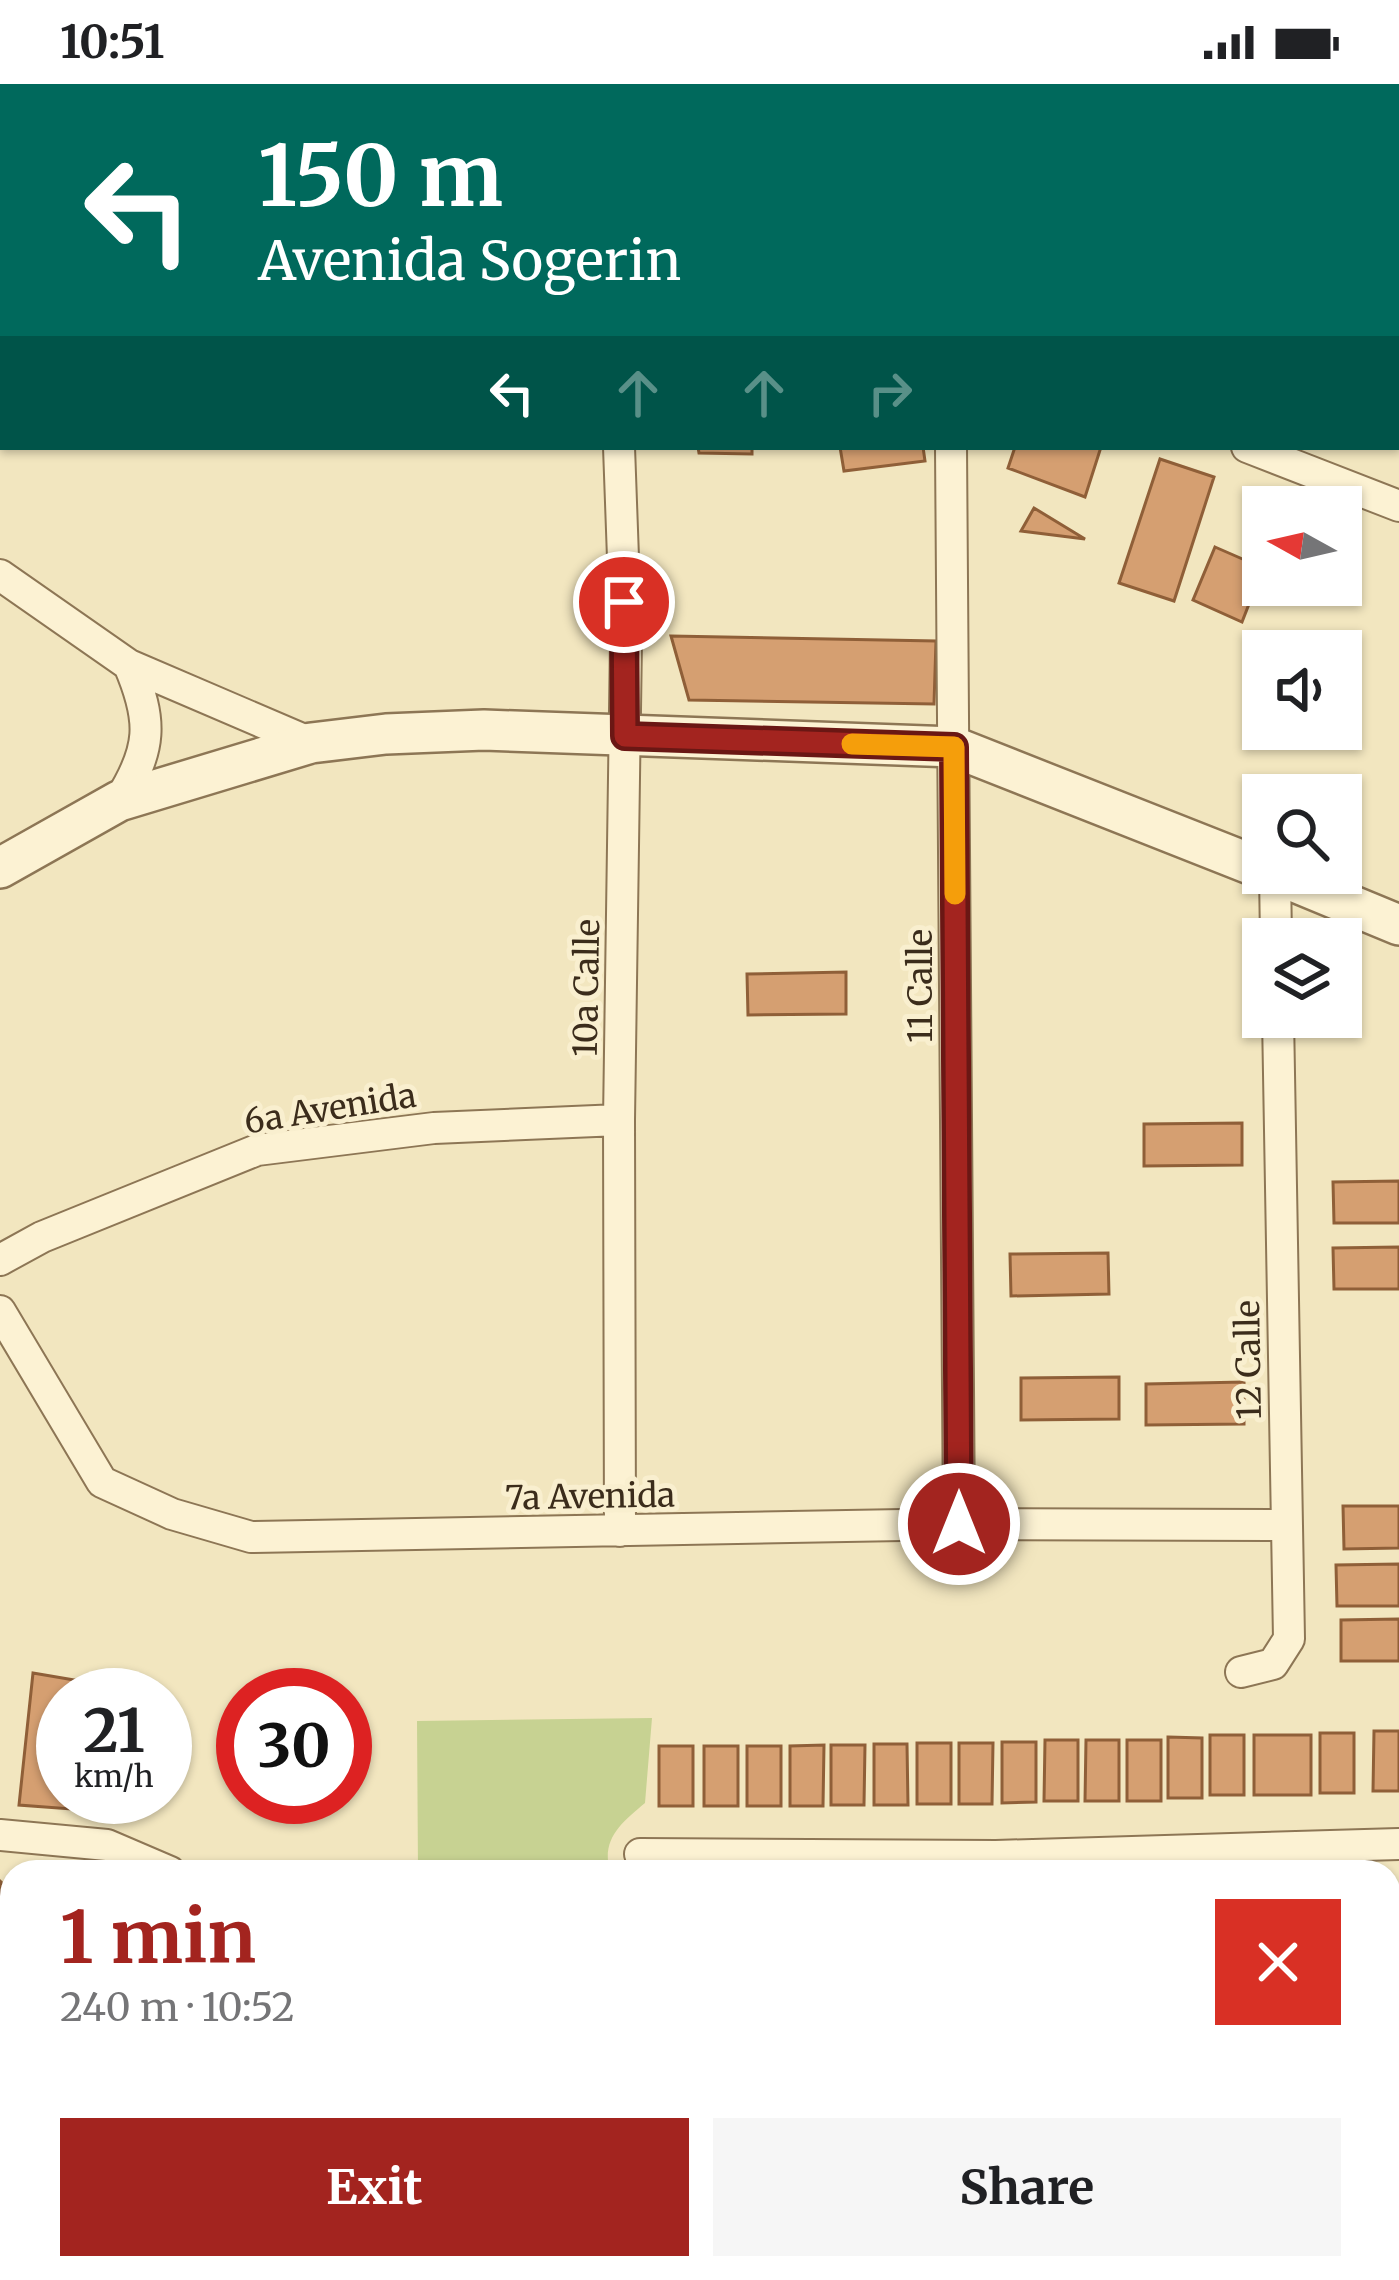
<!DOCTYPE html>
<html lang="en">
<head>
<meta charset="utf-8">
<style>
  :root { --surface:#fff; --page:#f6f6f6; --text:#202124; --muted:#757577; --accent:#a3241f }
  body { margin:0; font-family:Merriweather,serif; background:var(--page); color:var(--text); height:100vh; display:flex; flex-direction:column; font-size:45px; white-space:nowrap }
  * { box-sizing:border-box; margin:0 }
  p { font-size:39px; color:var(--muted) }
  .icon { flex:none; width:66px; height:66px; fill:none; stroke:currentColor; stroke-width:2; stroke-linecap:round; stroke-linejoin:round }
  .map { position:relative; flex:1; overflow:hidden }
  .side { position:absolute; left:0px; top:1776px; width:1401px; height:420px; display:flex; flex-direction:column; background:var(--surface); border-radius:36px 36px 0 0; box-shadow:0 3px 9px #0004 }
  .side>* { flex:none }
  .top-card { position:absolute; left:0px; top:0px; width:1401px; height:366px; box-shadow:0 3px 9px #0004; background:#00695c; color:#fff; overflow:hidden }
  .needle { width:78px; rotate:278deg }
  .buttons { position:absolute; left:1242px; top:402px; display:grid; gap:24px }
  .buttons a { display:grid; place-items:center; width:120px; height:120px; border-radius:0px; background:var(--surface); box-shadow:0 3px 9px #0004; font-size:60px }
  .speed { position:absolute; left:36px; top:1584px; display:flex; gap:24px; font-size:60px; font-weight:700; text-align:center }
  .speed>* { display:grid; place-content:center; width:156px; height:156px; border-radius:50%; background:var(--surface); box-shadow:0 3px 9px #0004; line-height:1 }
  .speed small { font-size:30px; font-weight:400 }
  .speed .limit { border:18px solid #d22; background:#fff; color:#111 }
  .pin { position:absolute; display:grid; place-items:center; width:102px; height:102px; color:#fff; margin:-51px; border:6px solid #fff; border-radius:50%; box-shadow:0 3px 12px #0007 }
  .me { position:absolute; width:132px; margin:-66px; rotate:0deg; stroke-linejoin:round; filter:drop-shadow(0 0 9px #0008) }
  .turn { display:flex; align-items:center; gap:42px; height:252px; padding:0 60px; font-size:54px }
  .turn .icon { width:156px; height:156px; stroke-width:2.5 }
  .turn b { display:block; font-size:84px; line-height:102px }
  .lanes { display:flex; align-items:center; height:114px; padding:0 60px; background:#0003; justify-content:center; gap:60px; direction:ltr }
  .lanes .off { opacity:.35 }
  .round { display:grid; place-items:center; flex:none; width:126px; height:126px; border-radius:0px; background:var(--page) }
  .headline { display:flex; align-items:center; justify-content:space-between; height:204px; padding:0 60px }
  h1 { font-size:72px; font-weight:700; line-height:90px; color:var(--accent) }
  .action { display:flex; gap:24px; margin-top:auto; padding:24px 60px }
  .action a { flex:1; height:138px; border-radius:0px; background:var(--accent); color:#fff; font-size:48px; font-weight:700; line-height:138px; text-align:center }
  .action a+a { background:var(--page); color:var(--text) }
  .status { display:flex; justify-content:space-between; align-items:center; height:84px; padding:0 60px; background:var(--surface); direction:ltr }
  .status svg { height:33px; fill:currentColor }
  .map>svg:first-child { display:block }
</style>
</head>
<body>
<div class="status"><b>10:51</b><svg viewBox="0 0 49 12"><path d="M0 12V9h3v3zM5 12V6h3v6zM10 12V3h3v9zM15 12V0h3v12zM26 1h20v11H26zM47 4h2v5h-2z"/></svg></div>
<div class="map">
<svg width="1399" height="2196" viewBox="0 0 1399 2196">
  <rect width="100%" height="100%" fill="#f2e6bf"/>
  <path fill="#c7d292" d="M 652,1634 L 645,1719 C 621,1739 601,1755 610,1788 L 418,1788 L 417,1637 Z"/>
  <path fill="#d59f71" stroke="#8f5f38" stroke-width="3" d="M 698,363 L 752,363 L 752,370 L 699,369 Z
    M 840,363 L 923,363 L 925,377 L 844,387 Z
    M 1015,363 L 1101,363 L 1085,413 L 1008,384 Z
    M 1160,375 L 1214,393 L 1174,517 L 1119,499 Z
    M 1034,424 L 1085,455 L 1021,447 Z
    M 1215,463 L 1263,484 L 1242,538 L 1193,516 Z
    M 671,552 L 936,557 L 934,620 L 689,616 Z
    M 846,888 L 846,930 L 748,931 L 747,890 Z
    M 1242,1039 L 1242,1081 L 1144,1082 L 1144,1040 Z
    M 1399,1097 L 1399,1139 L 1334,1139 L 1333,1098 Z
    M 1399,1163 L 1399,1205 L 1334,1205 L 1333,1164 Z
    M 1108,1169 L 1109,1210 L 1011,1212 L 1010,1170 Z
    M 1119,1293 L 1119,1335 L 1021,1336 L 1021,1294 Z
    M 1244,1298 L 1244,1340 L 1146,1341 L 1146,1300 Z
    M 1343,1422 L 1399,1422 L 1399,1464 L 1344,1465 Z
    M 1399,1480 L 1399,1522 L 1337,1522 L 1336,1481 Z
    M 1399,1535 L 1399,1577 L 1341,1577 L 1341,1536 Z
    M 33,1589 L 86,1598 L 84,1611 L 63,1611 L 63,1713 L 72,1713 L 71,1725 L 19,1721 Z
    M 1374,1647 L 1399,1647 L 1399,1707 L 1373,1707 Z
    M 1320,1649 L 1354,1649 L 1354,1709 L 1320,1709 Z
    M 1210,1651 L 1244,1651 L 1244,1711 L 1210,1711 Z
    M 1254,1651 L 1311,1651 L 1311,1711 L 1254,1711 Z
    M 1168,1653 L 1202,1654 L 1202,1714 L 1168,1714 Z
    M 1045,1656 L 1078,1656 L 1078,1717 L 1044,1717 Z
    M 1086,1656 L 1119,1656 L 1119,1717 L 1085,1717 Z
    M 1127,1656 L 1161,1656 L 1161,1717 L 1127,1717 Z
    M 1002,1658 L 1036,1658 L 1036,1718 L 1002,1719 Z
    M 917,1659 L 951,1659 L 951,1720 L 917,1720 Z
    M 959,1659 L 993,1659 L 992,1720 L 959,1720 Z
    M 874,1660 L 907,1660 L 908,1721 L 874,1721 Z
    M 824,1661 L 823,1722 L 790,1722 L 790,1662 Z
    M 831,1661 L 865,1661 L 864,1721 L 831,1721 Z
    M 659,1662 L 693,1662 L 693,1722 L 659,1722 Z
    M 704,1662 L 738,1662 L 738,1722 L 704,1722 Z
    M 747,1662 L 781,1662 L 781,1722 L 747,1722 Z
    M 0,1797 L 12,1809 L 12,1847 L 0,1859 Z
    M 1389,1832 L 1399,1839 L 1399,1879 L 1389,1873 Z
    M 12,2073 L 12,2140 L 6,2145 L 0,2139 L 0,2085 Z
    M 0,2162 L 12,2174 L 12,2184 L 22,2184 L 31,2193 L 28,2196 L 0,2196 Z
    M 519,2184 L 573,2184 L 579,2190 L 573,2196 L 507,2196 Z
    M 727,2184 L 773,2184 L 764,2196 L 733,2196 L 723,2188 Z
    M 928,2184 L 985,2184 L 977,2196 L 946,2196 Z
    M 1128,2184 L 1148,2184 L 1166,2196 L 1120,2196 Z"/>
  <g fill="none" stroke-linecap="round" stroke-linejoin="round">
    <g stroke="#8d7655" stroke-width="34">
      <path id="minor" d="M 617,0 L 617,3
        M 946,0 L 946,3
        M 90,3 L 95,0
        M 1273,3 L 1273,0
        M 0,99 L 3,96
        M 0,143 L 3,146
        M 619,363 L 626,557 L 619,1036 L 620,1447
        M 951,363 L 959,1440
        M 1247,363 L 1399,422
        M 0,491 L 129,581 L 311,659
        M 119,717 C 152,665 153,637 129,581
        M 1275,790 L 1276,855
        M 0,1176 L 42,1153 L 257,1066 L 434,1044 L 619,1036
        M 0,1227 L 102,1398 L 172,1430 L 251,1453 L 959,1440 L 1287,1441
        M 1241,1588 L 1273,1580 L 1289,1555 L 1278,933
        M 0,1751 L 107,1761 L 170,1788
        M 640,1770 L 996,1772 L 1399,1760
        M 0,1963 L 12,1974
        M 242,2184 L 256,2196
        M 638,2184 L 652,2196
        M 1039,2196 L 1047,2184"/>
    </g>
    <g stroke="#8d7655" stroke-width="44">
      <path id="tertiary" d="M 0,784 L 119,717 L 311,659 L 386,650 L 484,646 L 954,663 L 1263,785
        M 1273,789 L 1399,841"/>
    </g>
    <g stroke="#5a432a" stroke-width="56">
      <path id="trunk" d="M 1389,2124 L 1399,2109
        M 1341,2196 L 1349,2184"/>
    </g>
    <use href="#minor" stroke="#fcf2d3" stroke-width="30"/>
    <use href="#tertiary" stroke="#fcf2d3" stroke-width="39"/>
    <use href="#trunk" stroke="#f2c56c" stroke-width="51"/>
  </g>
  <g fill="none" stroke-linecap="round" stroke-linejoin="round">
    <g stroke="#6a1714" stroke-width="30">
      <path id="route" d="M 624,518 L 625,652 L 954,663 L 959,1440"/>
    </g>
    <use href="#route" stroke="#a3241f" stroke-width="21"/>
    <path stroke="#f59e0b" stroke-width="21" d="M 852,660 L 954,663 L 955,810"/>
  </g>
  <g text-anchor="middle" stroke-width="10" stroke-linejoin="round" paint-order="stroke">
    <g font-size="33" fill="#3b2c1b" stroke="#f9efcf">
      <text transform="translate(920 902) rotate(-90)" y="12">11 Calle</text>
      <text transform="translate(586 904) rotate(-89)" y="12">10a Calle</text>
      <text transform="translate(330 1024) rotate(-9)" y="12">6a Avenida</text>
      <text transform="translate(1248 1276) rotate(-91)" y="12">12 Calle</text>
      <text transform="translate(590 1412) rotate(-1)" y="12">7a Avenida</text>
    </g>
  </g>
</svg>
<div class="buttons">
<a><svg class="needle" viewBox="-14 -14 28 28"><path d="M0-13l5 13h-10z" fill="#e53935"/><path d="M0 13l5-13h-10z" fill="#757577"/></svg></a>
<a><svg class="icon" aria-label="sound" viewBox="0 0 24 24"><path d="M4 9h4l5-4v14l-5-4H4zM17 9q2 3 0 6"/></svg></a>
<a><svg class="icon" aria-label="search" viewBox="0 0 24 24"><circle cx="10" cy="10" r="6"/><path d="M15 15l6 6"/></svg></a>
<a><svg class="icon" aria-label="layers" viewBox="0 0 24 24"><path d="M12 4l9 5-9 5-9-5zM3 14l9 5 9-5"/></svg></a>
</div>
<div class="speed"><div>21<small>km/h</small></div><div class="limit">30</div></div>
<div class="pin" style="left:624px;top:518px;background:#d93025"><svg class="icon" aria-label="arrive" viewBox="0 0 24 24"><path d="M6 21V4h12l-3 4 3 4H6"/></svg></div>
<svg class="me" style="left:959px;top:1440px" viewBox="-20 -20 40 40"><circle r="17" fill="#a3241f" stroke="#fff" stroke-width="3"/><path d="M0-11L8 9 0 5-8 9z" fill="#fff"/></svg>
<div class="top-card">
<div class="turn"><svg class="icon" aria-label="left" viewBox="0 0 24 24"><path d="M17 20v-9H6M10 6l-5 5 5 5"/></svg><div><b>150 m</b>Avenida Sogerin</div></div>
<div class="lanes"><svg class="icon" aria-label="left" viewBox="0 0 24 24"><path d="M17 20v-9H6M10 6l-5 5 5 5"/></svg><svg class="icon off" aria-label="ahead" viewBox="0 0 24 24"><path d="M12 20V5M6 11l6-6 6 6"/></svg><svg class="icon off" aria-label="ahead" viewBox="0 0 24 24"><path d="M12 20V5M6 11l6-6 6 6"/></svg><svg class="icon off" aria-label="right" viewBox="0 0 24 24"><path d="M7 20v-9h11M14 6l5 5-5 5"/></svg></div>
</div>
<section class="side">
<div class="headline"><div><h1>1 min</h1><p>240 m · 10:52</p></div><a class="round" style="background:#d93025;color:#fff"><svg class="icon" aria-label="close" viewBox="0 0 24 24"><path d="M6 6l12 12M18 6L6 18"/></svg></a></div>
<div class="action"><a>Exit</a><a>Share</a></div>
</section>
</div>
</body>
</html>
